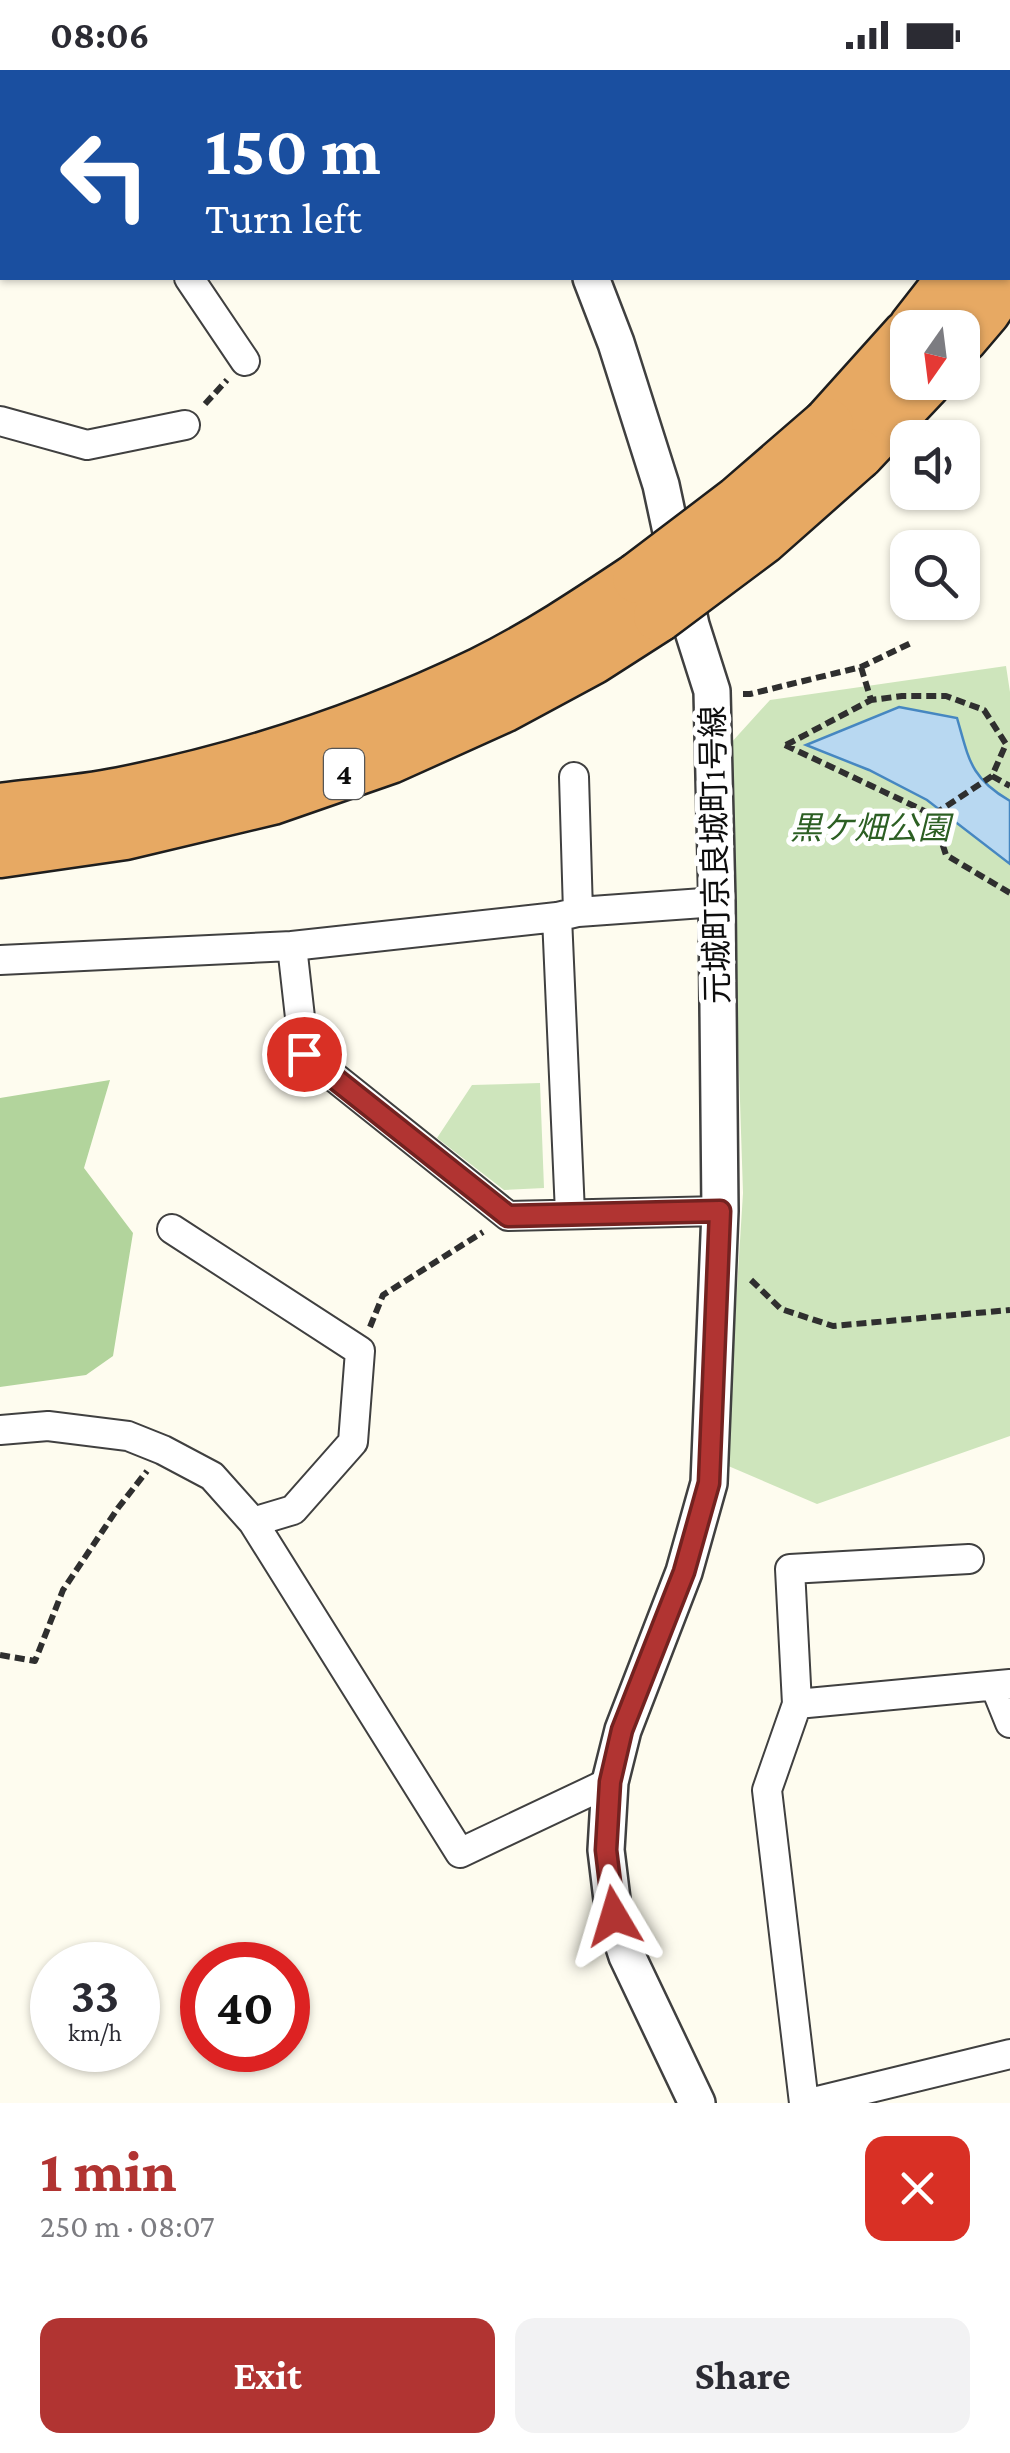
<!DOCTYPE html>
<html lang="en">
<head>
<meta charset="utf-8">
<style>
  :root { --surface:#fff; --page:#f2f2f3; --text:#2b2b33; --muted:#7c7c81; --accent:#b13432 }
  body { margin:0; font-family:"Crimson Pro","Noto Sans JP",serif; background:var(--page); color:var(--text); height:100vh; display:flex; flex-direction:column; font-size:38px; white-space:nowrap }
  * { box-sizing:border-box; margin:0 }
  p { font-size:32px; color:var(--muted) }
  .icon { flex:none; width:55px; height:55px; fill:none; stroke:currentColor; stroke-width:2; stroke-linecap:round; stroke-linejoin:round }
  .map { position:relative; height:2033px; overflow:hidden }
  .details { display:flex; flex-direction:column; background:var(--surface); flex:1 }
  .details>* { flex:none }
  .hud { position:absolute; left:0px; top:0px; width:1010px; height:210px; box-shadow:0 2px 8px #0004; background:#1a4fa0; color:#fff; overflow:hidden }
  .needle { width:65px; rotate:194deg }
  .tools { position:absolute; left:890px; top:240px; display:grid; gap:20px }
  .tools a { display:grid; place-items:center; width:90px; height:90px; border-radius:20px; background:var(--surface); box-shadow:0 2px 8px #0004; font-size:50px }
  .speed { position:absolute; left:30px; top:1872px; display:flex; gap:20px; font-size:50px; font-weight:700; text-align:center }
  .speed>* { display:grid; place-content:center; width:130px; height:130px; border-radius:50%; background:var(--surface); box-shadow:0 2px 8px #0004; line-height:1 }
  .speed small { font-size:25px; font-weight:400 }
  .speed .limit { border:15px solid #d22; background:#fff; color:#111 }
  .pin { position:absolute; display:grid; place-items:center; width:85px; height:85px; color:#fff; margin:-42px; border:5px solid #fff; border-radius:50%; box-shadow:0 2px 10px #0007 }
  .me { position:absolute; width:110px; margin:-55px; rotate:353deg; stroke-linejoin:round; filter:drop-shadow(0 0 8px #0008) }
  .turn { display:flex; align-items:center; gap:35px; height:210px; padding:0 40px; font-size:45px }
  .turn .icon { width:130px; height:130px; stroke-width:2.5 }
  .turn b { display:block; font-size:70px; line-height:85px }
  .round { display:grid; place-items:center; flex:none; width:105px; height:105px; border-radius:20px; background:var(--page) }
  .overview { display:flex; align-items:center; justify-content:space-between; height:170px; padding:0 40px }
  h1 { font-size:60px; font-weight:700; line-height:75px; color:var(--accent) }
  .button { display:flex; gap:20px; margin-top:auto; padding:20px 40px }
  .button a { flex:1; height:115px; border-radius:20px; background:var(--accent); color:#fff; font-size:40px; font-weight:700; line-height:115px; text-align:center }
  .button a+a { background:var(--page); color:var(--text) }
  .status { display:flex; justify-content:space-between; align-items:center; height:70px; padding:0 50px; background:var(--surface); direction:ltr }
  .status svg { height:28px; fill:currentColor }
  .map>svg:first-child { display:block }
</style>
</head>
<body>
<div class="status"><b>08:06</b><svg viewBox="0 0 49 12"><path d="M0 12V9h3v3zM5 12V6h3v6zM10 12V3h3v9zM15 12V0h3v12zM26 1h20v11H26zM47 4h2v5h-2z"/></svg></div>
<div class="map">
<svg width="1010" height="2033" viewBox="0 0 1010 2033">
  <rect width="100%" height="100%" fill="#fefcef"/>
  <path fill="#cee5bc" d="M 1006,596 L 1010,622 L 1010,1366 L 817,1434 L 726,1395 L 743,1123 L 729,693 L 730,674 L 770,630 Z
    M 540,1013 L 544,1118 L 504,1120 L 437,1068 L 472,1015 Z"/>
  <path fill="#b2d49c" d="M 110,1010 L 84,1098 L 133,1163 L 113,1286 L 86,1305 L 0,1317 L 0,1028 Z"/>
  <path fill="#b8d8f1" stroke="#4687c1" stroke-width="2.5" d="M 899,637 L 957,648 C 969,689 970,708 1010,731 L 1010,794 L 927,730 L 869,700 L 806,675 Z"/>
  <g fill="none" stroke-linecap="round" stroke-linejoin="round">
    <g stroke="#404040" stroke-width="32">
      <path id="minor" d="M 518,0 L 519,2
        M 664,0 L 666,2
        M 626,2 L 630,0
        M 0,104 L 2,106
        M 189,208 L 245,291
        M 0,351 L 87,375 L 185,355
        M 574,707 L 578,842
        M 557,847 L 570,1143
        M 292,876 L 304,983 L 508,1146 L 720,1141
        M 0,890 L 292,876 L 557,847 L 578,842 L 717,832
        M 172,1159 L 360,1281 L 353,1372 L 293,1440 L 253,1452
        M 0,1360 L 48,1356 L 128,1366 L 163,1380 L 212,1406 L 253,1452 L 460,1783 L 610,1712
        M 995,1616 L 1010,1653
        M 797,1634 L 790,1499 L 969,1489
        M 804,2033 L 767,1720 L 797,1634 L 1010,1614
        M 809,2033 L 1010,1984"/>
    </g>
    <g stroke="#404040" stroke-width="40">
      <path id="tertiary" d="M 347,0 L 350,2
        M 591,208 L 616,273 L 661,415 L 691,555 L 712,621 L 717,832 L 720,1141 L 709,1413 L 684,1502 L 623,1660 L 610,1712 L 606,1780 L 614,1846 L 627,1886 L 697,2033"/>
    </g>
    <g stroke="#1e1e1e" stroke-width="55">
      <path id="motorway" d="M 1008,124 L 1010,120
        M 914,258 L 953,208
        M 962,268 L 985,241 L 1007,208
        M 828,354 L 908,265
        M 858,384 L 926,312
        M 0,739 C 40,734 81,731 121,723 C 245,698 367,658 481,603 C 536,576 587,542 638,508
        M 0,782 L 125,764 L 272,729 L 390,688 L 503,637 L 592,589 L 659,546"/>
    </g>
    <path stroke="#2f2f2f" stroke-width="6" stroke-dasharray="10 5" stroke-linecap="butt" d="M 205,334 L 227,310
      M 861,597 L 871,630 L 902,626 L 946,626 L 984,640 L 1006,674 L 992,706 L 933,745
      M 743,624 L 750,624 L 861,597 L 913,572
      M 785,675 L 933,745 L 946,785 L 1010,823
      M 786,675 L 871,630
      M 992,706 L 1010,716
      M 751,1210 L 781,1239 L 833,1256 L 1010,1240
      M 370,1257 L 383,1225 L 483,1162
      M 0,1585 L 35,1591 L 63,1520 L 118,1438 L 147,1401"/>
    <use href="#minor" stroke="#fff" stroke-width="28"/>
    <use href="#tertiary" stroke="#fff" stroke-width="35"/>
    <use href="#motorway" stroke="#e7a963" stroke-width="50"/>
    <g stroke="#1e1e1e" stroke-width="55" stroke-linecap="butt">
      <path id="motorway-bridge" d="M 638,508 L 738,432 L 828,354
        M 659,546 L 762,469 L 858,384"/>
    </g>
    <use href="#motorway-bridge" stroke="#e7a963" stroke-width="50"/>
  </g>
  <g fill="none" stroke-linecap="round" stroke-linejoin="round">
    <g stroke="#732220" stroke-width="25">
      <path id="route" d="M 304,984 L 508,1146 L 720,1141 L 709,1413 L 684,1502 L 622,1660 L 610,1712 L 606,1780 L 614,1846"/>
    </g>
    <use href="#route" stroke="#b13432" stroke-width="18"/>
  </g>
  <g text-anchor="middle" stroke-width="10" stroke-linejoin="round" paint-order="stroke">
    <rect fill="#fff" stroke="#565656" stroke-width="2.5" x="324" y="679" width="40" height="50" rx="8"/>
    <g font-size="30" font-weight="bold" fill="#0d0d0d">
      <text x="344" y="714">4</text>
    </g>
    <g font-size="32" font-style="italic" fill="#2c5f23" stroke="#fff">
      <text x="870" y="769">黒ケ畑公園</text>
    </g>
    <g font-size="32" fill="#0d0d0d" stroke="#fff">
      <text transform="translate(715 785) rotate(-91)" y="11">元城町京良城町1号線</text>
    </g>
  </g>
</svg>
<div class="tools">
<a><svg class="needle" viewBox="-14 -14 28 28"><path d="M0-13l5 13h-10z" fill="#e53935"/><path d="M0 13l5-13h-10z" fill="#7c7c81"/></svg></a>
<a><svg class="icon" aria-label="sound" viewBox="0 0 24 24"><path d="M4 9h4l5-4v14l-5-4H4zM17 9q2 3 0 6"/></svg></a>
<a><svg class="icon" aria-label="search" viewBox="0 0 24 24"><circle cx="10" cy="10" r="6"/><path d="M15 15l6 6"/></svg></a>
</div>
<div class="speed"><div>33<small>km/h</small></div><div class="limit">40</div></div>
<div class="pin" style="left:304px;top:984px;background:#d93025"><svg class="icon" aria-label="arrive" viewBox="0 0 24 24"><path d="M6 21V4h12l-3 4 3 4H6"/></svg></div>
<svg class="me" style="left:614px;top:1846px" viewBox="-20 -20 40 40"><path d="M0-17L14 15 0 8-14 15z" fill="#b13432" stroke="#fff" stroke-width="4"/></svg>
<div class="hud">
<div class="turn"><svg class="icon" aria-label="left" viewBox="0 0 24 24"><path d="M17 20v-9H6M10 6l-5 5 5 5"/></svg><div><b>150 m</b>Turn left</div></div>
</div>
</div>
<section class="details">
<div class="overview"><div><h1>1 min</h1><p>250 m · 08:07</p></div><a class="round" style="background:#d93025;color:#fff"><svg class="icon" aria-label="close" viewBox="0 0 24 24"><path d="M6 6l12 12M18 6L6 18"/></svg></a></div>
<div class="button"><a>Exit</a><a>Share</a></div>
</section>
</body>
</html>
